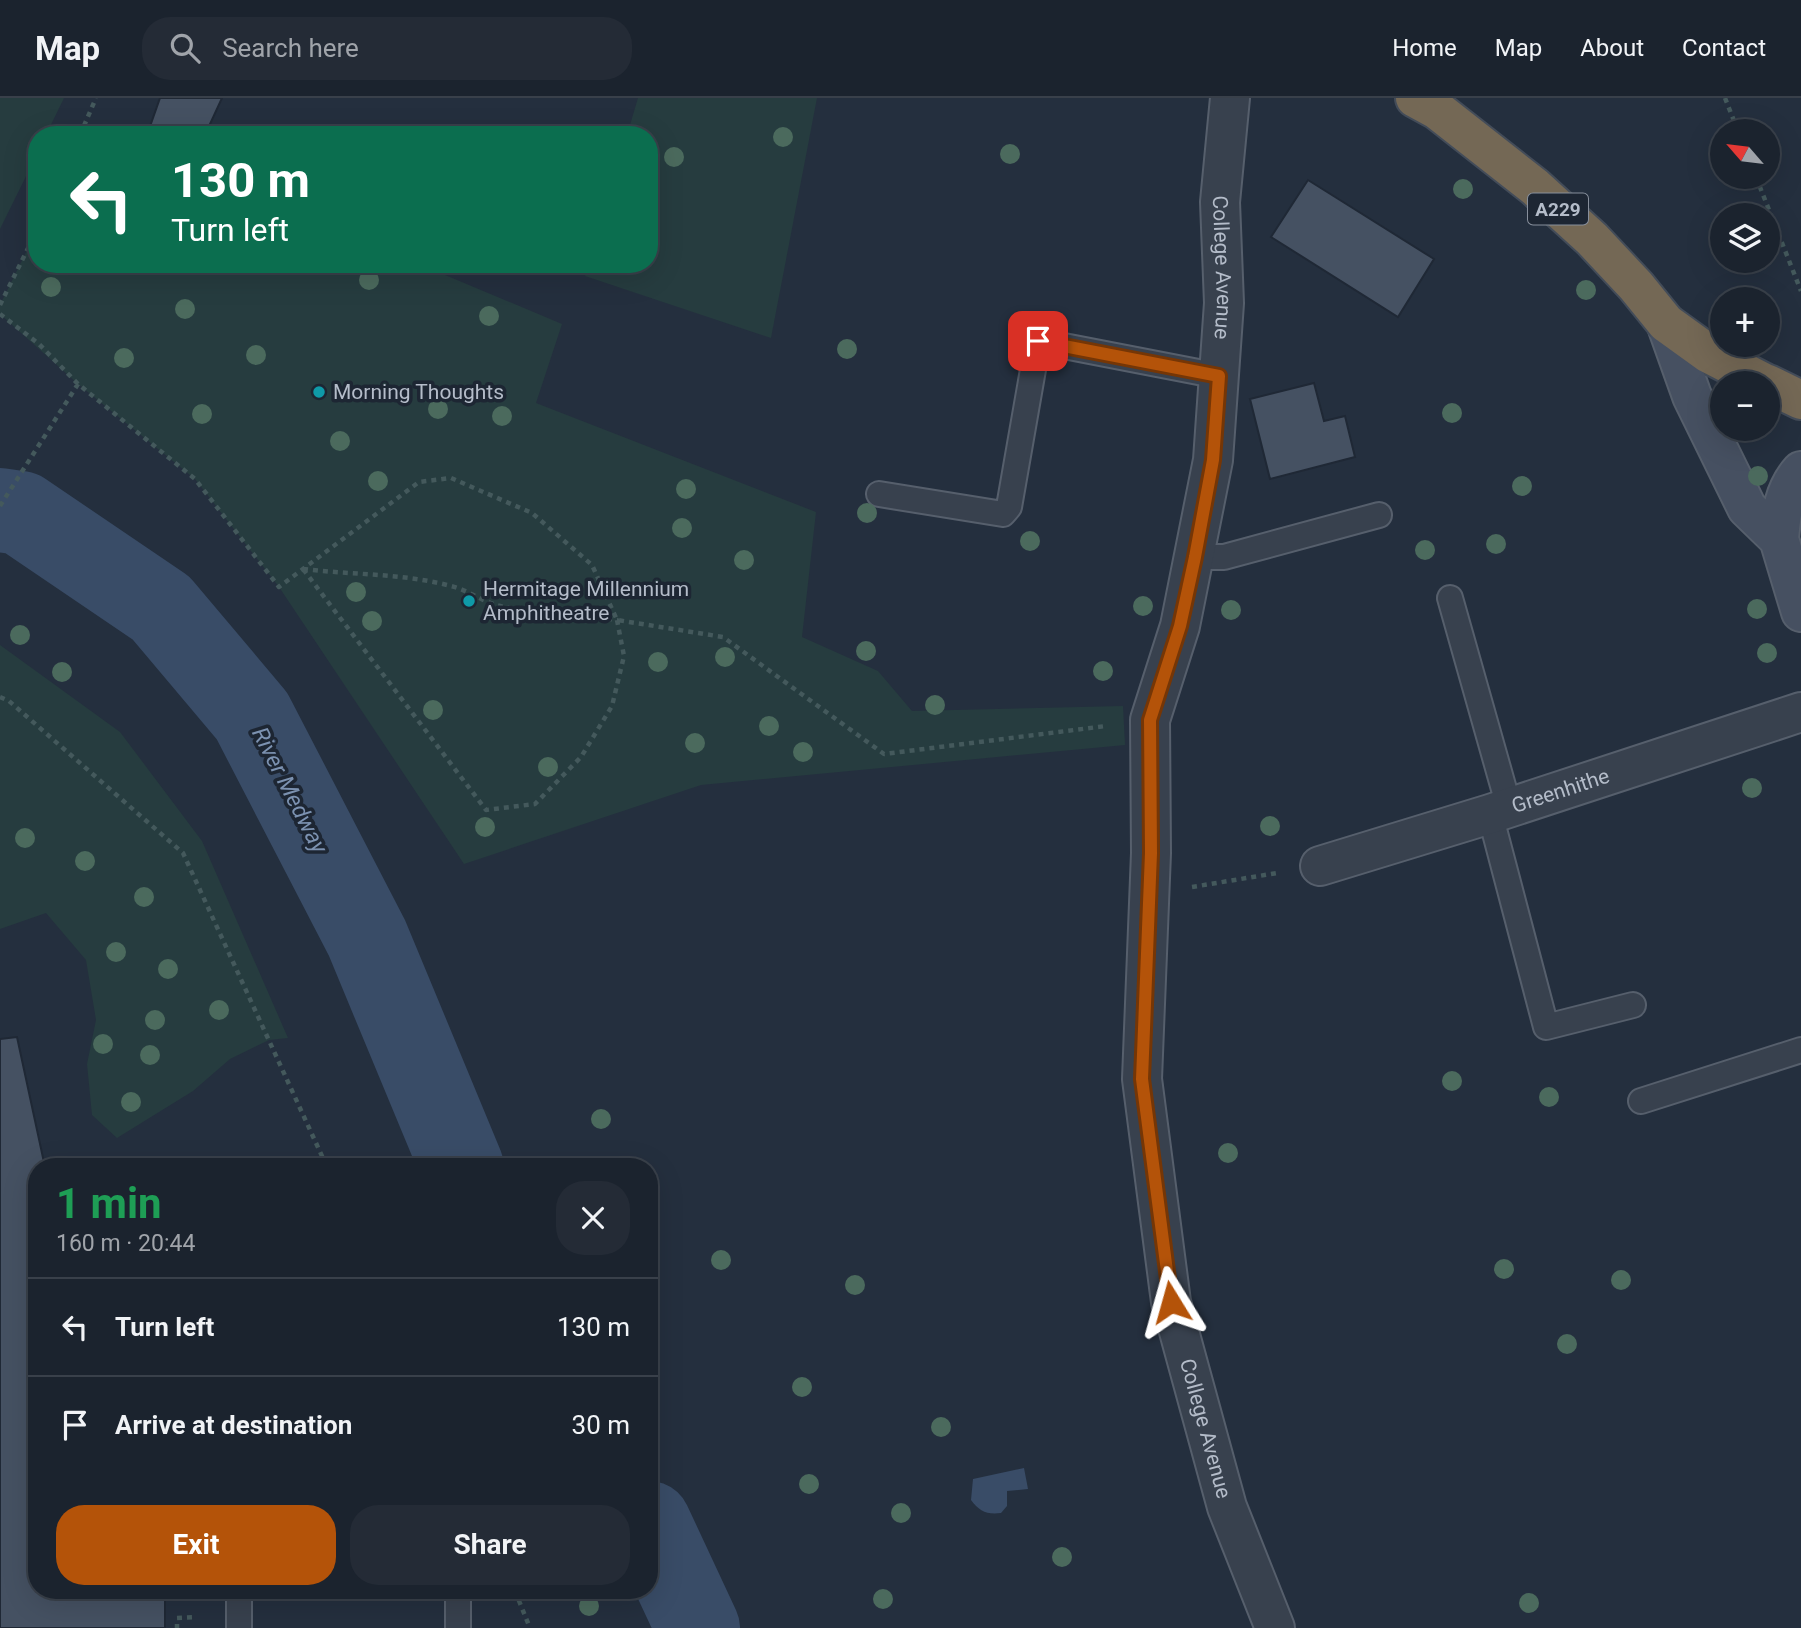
<!DOCTYPE html>
<html lang="en">
<head>
<meta charset="utf-8">
<style>
  :root { --surface:#1b232e; --page:#242b36; --text:#f1f3f6; --muted:#a0a4aa; --line:#39404a; --accent:#b45309 }
  body { margin:0; font-family:Roboto,sans-serif; background:var(--page); color:var(--text); height:100vh; display:flex; flex-direction:column; font-size:26px; white-space:nowrap }
  * { box-sizing:border-box; margin:0 }
  p { font-size:23px; color:var(--muted) }
  .icon { flex:none; width:38px; height:38px; fill:none; stroke:currentColor; stroke-width:2; stroke-linecap:round; stroke-linejoin:round }
  .map { position:relative; flex:1; overflow:hidden }
  .details { position:absolute; left:28px; top:1060px; width:630px; height:441px; display:flex; flex-direction:column; background:var(--surface); border-radius:28px; box-shadow:0 7px 28px #0002,0 0 0 2px var(--line) }
  .details>* { flex:none }
  .guide { position:absolute; left:28px; top:28px; width:630px; height:147px; border-radius:28px; box-shadow:0 7px 28px #0002,0 0 0 2px var(--line); background:#0b6e4f; color:#fff; overflow:hidden }
  .needle { width:46px; rotate:298deg }
  .fabs { position:absolute; left:1710px; top:21px; display:grid; gap:14px }
  .fabs a { display:grid; place-items:center; width:70px; height:70px; border-radius:50%; background:var(--surface); box-shadow:0 7px 28px #0002,0 0 0 2px var(--line); font-size:35px }
  .pin { position:absolute; display:grid; place-items:center; width:60px; height:60px; color:#fff; margin:-30px; border-radius:14px; box-shadow:0 4px 10px #0006 }
  .me { position:absolute; width:77px; margin:-38px; rotate:352deg; stroke-linejoin:round; filter:drop-shadow(0 0 5px #0008) }
  .turn { display:flex; align-items:center; gap:24px; height:147px; padding:0 28px; font-size:32px }
  .turn .icon { width:91px; height:91px; stroke-width:2.5 }
  .turn b { display:block; font-size:49px; line-height:60px }
  .round { display:grid; place-items:center; flex:none; width:74px; height:74px; border-radius:28px; background:var(--page) }
  .summary { display:flex; align-items:center; justify-content:space-between; height:119px; padding:0 28px }
  h1 { font-size:42px; font-weight:700; line-height:52px; color:#1e9e55 }
  .primary-button { display:flex; gap:14px; margin-top:auto; padding:14px 28px }
  .primary-button a { flex:1; height:80px; border-radius:28px; background:var(--accent); color:#fff; font-size:28px; font-weight:700; line-height:80px; text-align:center }
  .primary-button a+a { background:var(--page); color:var(--text) }
  ul { padding:0; list-style:none }
  li { display:flex; align-items:center; gap:21px; height:98px; padding:0 28px; border-top:2px solid var(--line) }
  li div { flex:1 }
  li b { display:block; font-size:26px }
  li em { font-style:normal }
  header { display:flex; align-items:center; gap:42px; box-sizing:border-box; height:98px; padding:0 35px; background:var(--surface); border-bottom:2px solid var(--line) }
  header strong { font-size:33px }
  nav { display:flex; gap:38px; margin-inline-start:auto; font-size:24px }
  .search { width:490px; height:63px; background:var(--page); display:flex; align-items:center; gap:18px; box-sizing:border-box; padding:0 24px; border-radius:28px; color:var(--muted); font-size:26px }
  .map>svg:first-child { display:block }
</style>
</head>
<body>
<header>
<strong>Map</strong>
<div class="search"><svg class="icon" aria-label="search" viewBox="0 0 24 24"><circle cx="10" cy="10" r="6"/><path d="M15 15l6 6"/></svg>Search here</div>
<nav><a>Home</a><a>Map</a><a>About</a><a>Contact</a></nav>
</header>
<div class="map">
<svg width="1801" height="1530" viewBox="0 0 1801 1530">
  <rect width="100%" height="100%" fill="#242f3e"/>
  <path fill="#263c3f" d="M 0,0 L 64,0 L 46,37 L 37,37 L 37,56 L 0,131 Z
    M 638,0 L 817,0 L 771,240 L 585,178 L 589,166 L 649,166 L 649,37 L 627,37 Z
    M 37,132 L 37,166 L 419,166 L 562,226 L 536,305 L 816,414 L 802,539 L 878,573 L 912,613 L 1123,608 L 1125,647 L 701,687 L 464,766 L 279,489 L 195,381 L 78,286 L 0,216 L 0,207 Z
    M 0,547 L 120,634 L 202,743 L 288,940 L 269,942 L 230,961 L 193,993 L 117,1040 L 92,1017 L 87,966 L 96,922 L 86,862 L 46,815 L 0,831 Z"/>
  <path fill="#394c67" d="M 1024,1370 L 1028,1391 L 1007,1393 L 1007,1408 L 1001,1415 C 987,1417 979,1413 971,1402 L 973,1381 Z"/>
  <g fill="none" stroke-linecap="round" stroke-linejoin="round">
    <path stroke="#394c67" stroke-width="84" d="M 0,412 L 21,415 L 161,510 L 252,618 L 367,840 L 462,1069
      M 649,1425 L 698,1530"/>
  </g>
  <path fill="#455162" stroke="#1f2835" stroke-width="2" d="M 160,0 L 222,0 L 205,37 L 147,37 Z
    M 1308,82 L 1434,161 L 1398,219 L 1271,139 Z
    M 1314,285 L 1324,323 L 1345,318 L 1355,359 L 1270,381 L 1250,301 Z
    M 17,939 L 45,1069 L 37,1069 L 37,1493 L 165,1493 L 165,1530 L 0,1530 L 0,941 Z"/>
  <g fill="none" stroke-linecap="round" stroke-linejoin="round">
    <g stroke="#565f6c" stroke-width="28">
      <path id="lane" d="M 879,396 L 1003,416 L 1009,409 L 1038,243 L 1219,278
        M 1195,459 L 1224,459 L 1379,417
        M 1450,500 L 1509,709
        M 1490,716 L 1546,929 L 1633,907
        M 1641,1003 L 1801,952
        M 458,1493 L 458,1530
        M 239,1530 L 239,1493"/>
    </g>
    <g stroke="#565f6c" stroke-width="42">
      <g id="street">
        <path id="s1" d="M 1230,0 L 1220,104 L 1224,205 L 1213,362 L 1180,528 L 1150,622 L 1151,755 L 1142,981 L 1171,1204 L 1227,1409 L 1275,1530"/>
        <path id="s2" d="M 1320,768 L 1490,716 L 1801,614"/>
      </g>
    </g>
    <g stroke="#565f6c" stroke-width="42">
      <path id="secondary" d="M 1666,225 L 1692,298 L 1747,410 L 1779,441 L 1801,514
        M 1779,441 C 1781,416 1784,392 1801,373"/>
    </g>
    <g stroke="#434c59" stroke-width="42">
      <path id="highway" d="M 1415,0 L 1437,12 L 1535,89 L 1592,141 L 1636,188 L 1666,225 L 1709,256 L 1765,285
        M 1768,286 L 1801,302"/>
    </g>
    <path stroke="#44595c" stroke-width="4.5" stroke-dasharray="5 5" stroke-linecap="butt" d="M 1725,0 L 1738,33
      M 80,37 L 96,0
      M 1756,79 L 1801,193
      M 0,207 L 37,132
      M 0,216 L 39,246 L 78,286 L 195,381 L 279,489 L 419,384 L 451,380 L 532,415 L 592,467 L 617,522 L 723,539 L 884,656 L 1106,628
      M 0,408 L 78,286
      M 303,471 C 352,477 402,475 451,488 C 468,492 483,504 500,508 C 536,516 580,517 617,522 L 624,558 L 612,608 L 581,659 L 535,706 L 486,712 Z
      M 0,599 L 9,603 L 183,755 L 327,1069
      M 1192,789 L 1277,775
      M 515,1493 L 530,1530
      M 177,1520 L 197,1519
      M 177,1526 L 177,1530"/>
    <use href="#lane" stroke="#38414e" stroke-width="24"/>
    <use href="#street" stroke="#38414e" stroke-width="38"/>
    <use href="#secondary" stroke="#465061" stroke-width="38"/>
    <use href="#highway" stroke="#746855" stroke-width="38"/>
  </g>
  <g fill="#4b6a5d">
    <circle cx="783" cy="39" r="10"/>
    <circle cx="1010" cy="56" r="10"/>
    <circle cx="674" cy="59" r="10"/>
    <circle cx="1463" cy="91" r="10"/>
    <circle cx="369" cy="182" r="10"/>
    <circle cx="51" cy="189" r="10"/>
    <circle cx="1586" cy="192" r="10"/>
    <circle cx="185" cy="211" r="10"/>
    <circle cx="489" cy="218" r="10"/>
    <circle cx="847" cy="251" r="10"/>
    <circle cx="256" cy="257" r="10"/>
    <circle cx="124" cy="260" r="10"/>
    <circle cx="438" cy="311" r="10"/>
    <circle cx="1452" cy="315" r="10"/>
    <circle cx="202" cy="316" r="10"/>
    <circle cx="502" cy="318" r="10"/>
    <circle cx="340" cy="343" r="10"/>
    <circle cx="1758" cy="378" r="10"/>
    <circle cx="378" cy="383" r="10"/>
    <circle cx="1522" cy="388" r="10"/>
    <circle cx="686" cy="391" r="10"/>
    <circle cx="867" cy="415" r="10"/>
    <circle cx="682" cy="430" r="10"/>
    <circle cx="1030" cy="443" r="10"/>
    <circle cx="1496" cy="446" r="10"/>
    <circle cx="1425" cy="452" r="10"/>
    <circle cx="744" cy="462" r="10"/>
    <circle cx="356" cy="494" r="10"/>
    <circle cx="1143" cy="508" r="10"/>
    <circle cx="1757" cy="511" r="10"/>
    <circle cx="1231" cy="512" r="10"/>
    <circle cx="372" cy="523" r="10"/>
    <circle cx="20" cy="537" r="10"/>
    <circle cx="866" cy="553" r="10"/>
    <circle cx="1767" cy="555" r="10"/>
    <circle cx="725" cy="559" r="10"/>
    <circle cx="658" cy="564" r="10"/>
    <circle cx="1103" cy="573" r="10"/>
    <circle cx="62" cy="574" r="10"/>
    <circle cx="935" cy="607" r="10"/>
    <circle cx="433" cy="612" r="10"/>
    <circle cx="769" cy="628" r="10"/>
    <circle cx="695" cy="645" r="10"/>
    <circle cx="803" cy="654" r="10"/>
    <circle cx="548" cy="669" r="10"/>
    <circle cx="1752" cy="690" r="10"/>
    <circle cx="1270" cy="728" r="10"/>
    <circle cx="485" cy="729" r="10"/>
    <circle cx="25" cy="740" r="10"/>
    <circle cx="85" cy="763" r="10"/>
    <circle cx="144" cy="799" r="10"/>
    <circle cx="116" cy="854" r="10"/>
    <circle cx="168" cy="871" r="10"/>
    <circle cx="219" cy="912" r="10"/>
    <circle cx="155" cy="922" r="10"/>
    <circle cx="103" cy="946" r="10"/>
    <circle cx="150" cy="957" r="10"/>
    <circle cx="1452" cy="983" r="10"/>
    <circle cx="1549" cy="999" r="10"/>
    <circle cx="131" cy="1004" r="10"/>
    <circle cx="601" cy="1021" r="10"/>
    <circle cx="1228" cy="1055" r="10"/>
    <circle cx="721" cy="1162" r="10"/>
    <circle cx="1504" cy="1171" r="10"/>
    <circle cx="1621" cy="1182" r="10"/>
    <circle cx="855" cy="1187" r="10"/>
    <circle cx="1567" cy="1246" r="10"/>
    <circle cx="802" cy="1289" r="10"/>
    <circle cx="941" cy="1329" r="10"/>
    <circle cx="809" cy="1386" r="10"/>
    <circle cx="901" cy="1415" r="10"/>
    <circle cx="1062" cy="1459" r="10"/>
    <circle cx="883" cy="1501" r="10"/>
    <circle cx="1529" cy="1505" r="10"/>
    <circle cx="589" cy="1508" r="10"/>
  </g>
  <g fill="none" stroke-linecap="round" stroke-linejoin="round">
    <g stroke="#753606" stroke-width="18">
      <path id="route" d="M 1038,243 L 1219,278 L 1213,362 L 1195,459 L 1180,528 L 1150,622 L 1151,755 L 1142,981 L 1171,1204"/>
    </g>
    <use href="#route" stroke="#b45309" stroke-width="12"/>
  </g>
  <g fill="#0f9aa8" stroke="#1d2633" stroke-width="2.5">
    <circle cx="319" cy="294" r="7"/>
    <circle cx="469" cy="503" r="7"/>
  </g>
  <g text-anchor="middle" stroke-width="7" stroke-linejoin="round" paint-order="stroke">
    <rect fill="#1d2633" stroke="#878f9c" stroke-width="2" x="1528" y="95.5" width="60" height="31" rx="5"/>
    <g font-size="19" font-weight="bold" fill="#b4bcc9">
      <text x="1558" y="118">A229</text>
    </g>
    <g font-size="21" fill="#b4bcc9" stroke="#1d2633">
      <text dy="7" stroke="none"><textPath href="#s1" startOffset="170">College Avenue</textPath></text>
      <text dy="7" stroke="none"><textPath href="#s2" startOffset="252">Greenhithe</textPath></text>
      <text dy="7" stroke="none"><textPath href="#s1" startOffset="1346">College Avenue</textPath></text>
    </g>
    <g font-size="21" fill="#b4bcc9" stroke="#1d2633" text-anchor="start">
      <text x="333" y="301">Morning Thoughts</text>
      <text x="483" y="498">Hermitage Millennium<tspan x="483" dy="24">Amphitheatre</tspan></text>
    </g>
    <g font-size="23" font-style="italic" fill="#7c92b1" stroke="#1d2633">
      <text transform="translate(290 692) rotate(63)" y="8">River Medway</text>
    </g>
  </g>
</svg>
<div class="fabs">
<a><svg class="needle" viewBox="-14 -14 28 28"><path d="M0-13l5 13h-10z" fill="#e53935"/><path d="M0 13l5-13h-10z" fill="#a0a4aa"/></svg></a>
<a><svg class="icon" aria-label="layers" viewBox="0 0 24 24"><path d="M12 4l9 5-9 5-9-5zM3 14l9 5 9-5"/></svg></a>
<a>+</a>
<a>−</a>
</div>
<div class="pin" style="left:1038px;top:243px;background:#d93025"><svg class="icon" aria-label="arrive" viewBox="0 0 24 24"><path d="M6 21V4h12l-3 4 3 4H6"/></svg></div>
<svg class="me" style="left:1171px;top:1204px" viewBox="-20 -20 40 40"><path d="M0-17L14 15 0 8-14 15z" fill="#b45309" stroke="#fff" stroke-width="4"/></svg>
<div class="guide">
<div class="turn"><svg class="icon" aria-label="left" viewBox="0 0 24 24"><path d="M17 20v-9H6M10 6l-5 5 5 5"/></svg><div><b>130 m</b>Turn left</div></div>
</div>
<section class="details">
<div class="summary"><div><h1>1 min</h1><p>160 m · 20:44</p></div><a class="round"><svg class="icon" aria-label="close" viewBox="0 0 24 24"><path d="M6 6l12 12M18 6L6 18"/></svg></a></div>
<ul>
<li><svg class="icon" aria-label="left" viewBox="0 0 24 24"><path d="M17 20v-9H6M10 6l-5 5 5 5"/></svg><div><b>Turn left</b></div><em>130 m</em></li>
<li><svg class="icon" aria-label="arrive" viewBox="0 0 24 24"><path d="M6 21V4h12l-3 4 3 4H6"/></svg><div><b>Arrive at destination</b></div><em>30 m</em></li>
</ul>
<div class="primary-button"><a>Exit</a><a>Share</a></div>
</section>
</div>
</body>
</html>
